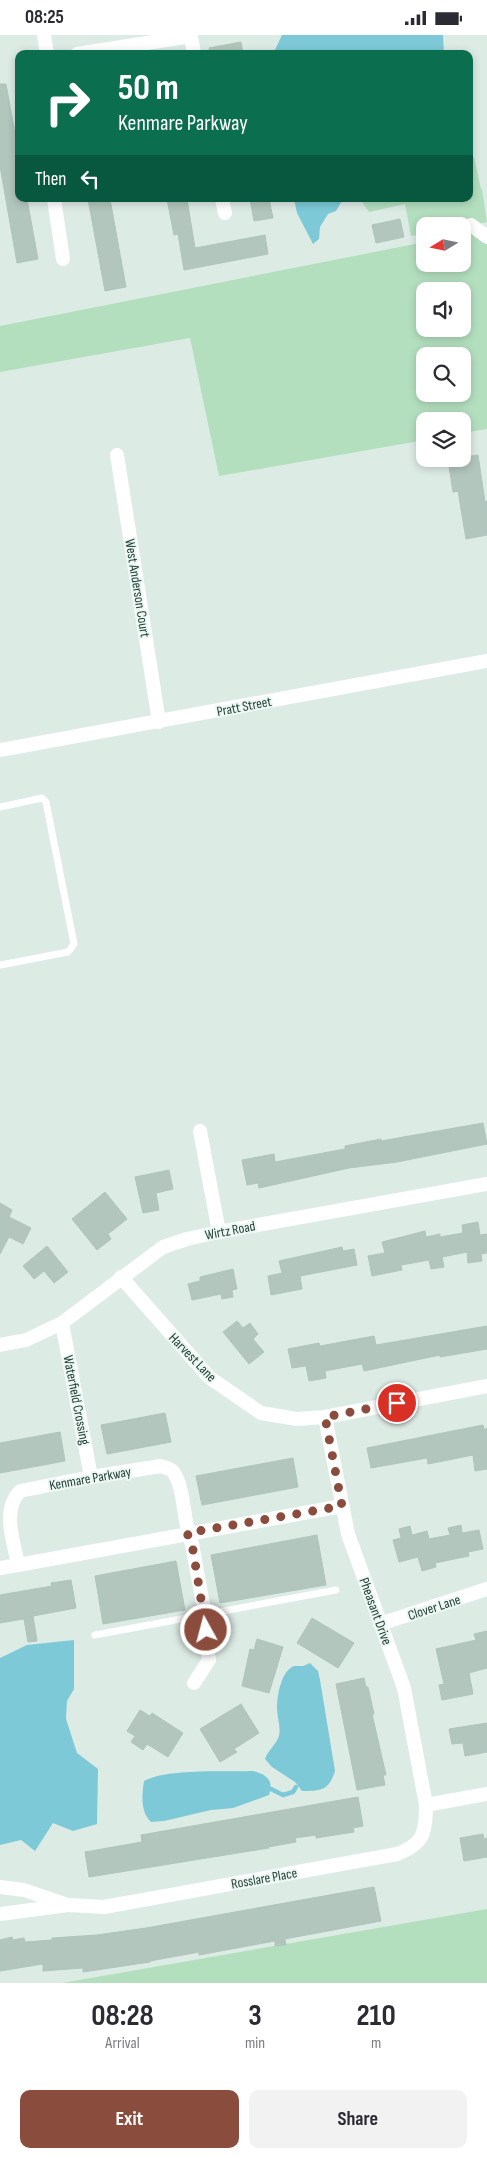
<!DOCTYPE html>
<html lang="en">
<head>
<meta charset="utf-8">
<style>
  :root { --surface:#fff; --page:#f2f2f3; --text:#2b2b33; --muted:#7c7c81; --accent:#8a4c3c }
  body { margin:0; font-family:"Sofia Sans Condensed",sans-serif; background:var(--page); color:var(--text); height:100vh; display:flex; flex-direction:column; font-size:19px; white-space:nowrap }
  * { box-sizing:border-box; margin:0 }
  p { font-size:16px; color:var(--muted) }
  .icon { flex:none; width:28px; height:28px; fill:none; stroke:currentColor; stroke-width:2; stroke-linecap:round; stroke-linejoin:round }
  .map { position:relative; height:1948px; overflow:hidden }
  .details { display:flex; flex-direction:column; background:var(--surface); flex:1 }
  .details>* { flex:none }
  .hud { position:absolute; left:15px; top:15px; width:458px; height:152px; border-radius:10px; box-shadow:0 2px 8px #0003; background:#0b6e4f; color:#fff; overflow:hidden }
  .needle { width:32px; rotate:260deg }
  .tools { position:absolute; left:416px; top:182px; display:grid; gap:10px }
  .tools a { display:grid; place-items:center; width:55px; height:55px; border-radius:10px; background:var(--surface); box-shadow:0 2px 8px #0003; font-size:25px }
  .pin { position:absolute; display:grid; place-items:center; width:42px; height:42px; color:#fff; margin:-21px; border:2px solid #fff; border-radius:50%; box-shadow:0 1px 5px #0007 }
  .me { position:absolute; width:55px; margin:-28px; rotate:353deg; stroke-linejoin:round; filter:drop-shadow(0 0 4px #0008) }
  .turn { display:flex; align-items:center; gap:18px; height:105px; padding:0 20px; font-size:22px }
  .turn .icon { width:65px; height:65px; stroke-width:2.5 }
  .turn b { display:block; font-size:35px; line-height:42px }
  .then { display:flex; align-items:center; height:48px; padding:0 20px; background:#0003; gap:10px; font-size:19px }
  .eta { display:flex; justify-content:space-evenly; align-items:center; height:85px; text-align:center }
  .eta b { font-size:30px; font-weight:700; line-height:35px }
  .cta { display:flex; gap:10px; margin-top:auto; padding:10px 20px }
  .cta a { flex:1; height:58px; border-radius:10px; background:var(--accent); color:#fff; font-size:20px; font-weight:700; line-height:58px; text-align:center }
  .cta a+a { background:var(--page); color:var(--text) }
  .status { display:flex; justify-content:space-between; align-items:center; height:35px; padding:0 25px; background:var(--surface); direction:ltr }
  .status svg { height:14px; fill:currentColor }
  .map>svg:first-child { display:block }
</style>
</head>
<body>
<div class="status"><b>08:25</b><svg viewBox="0 0 49 12"><path d="M0 12V9h3v3zM5 12V6h3v6zM10 12V3h3v9zM15 12V0h3v12zM26 1h20v11H26zM47 4h2v5h-2z"/></svg></div>
<div class="map">
<svg width="487" height="1948" viewBox="0 0 487 1948">
  <rect width="100%" height="100%" fill="#ddebe5"/>
  <path fill="#b3dfbf" fill-rule="evenodd" d="M 474,122 L 481,154 L 482,154 L 487,187 L 463,192 L 425,191 L 425,199 L 411,201 L 405,169 L 369,177 L 360,164 L 469,164 L 469,123 Z
    M 487,195 L 487,394 L 463,398 L 462,386 L 425,386 L 425,405 L 219,441 L 190,303 L 0,337 L 0,291 L 425,207 L 425,229 L 462,229 L 463,200 ZM 425,256 L 462,256 L 462,294 L 425,294 ZM 425,321 L 462,321 L 462,359 L 425,359 Z
    M 487,1874 L 487,1948 L 62,1948 Z"/>
  <path fill="#7dc9d8" d="M 282,0 L 443,0 L 444,19 L 273,19 Z
    M 294,164 L 343,164 L 336,176 L 328,179 L 320,192 L 319,204 L 313,209 L 297,178 Z
    M 74,1605 L 74,1654 L 67,1666 L 66,1684 L 77,1718 L 98,1734 L 97,1789 L 73,1796 L 53,1788 L 35,1816 L 21,1805 L 0,1810 L 0,1623 L 27,1610 Z
    M 310,1628 L 318,1636 L 320,1645 L 335,1736 C 329,1755 322,1756 302,1756 L 295,1747 L 272,1732 L 265,1724 C 268,1715 276,1710 279,1701 C 281,1692 277,1682 277,1673 C 277,1661 281,1636 294,1631 L 303,1631 Z
    M 253,1736 C 267,1740 274,1745 269,1760 L 233,1773 L 211,1775 L 164,1786 L 151,1787 C 140,1777 142,1759 144,1746 C 167,1733 225,1737 253,1736 Z"/>
  <g fill="none" stroke-linecap="round" stroke-linejoin="round">
    <path stroke="#7dc9d8" stroke-width="4.5" d="M 271,1754 L 283,1760 L 293,1757 L 296,1752"/>
  </g>
  <path fill="#b2c6be" stroke="#afc5bc" d="M 241,7 L 243,19 L 210,19 L 209,13 Z
    M 0,49 L 6,49 L 19,120 L 19,164 L 27,164 L 38,224 L 17,228 L 0,131 Z
    M 88,164 L 110,164 L 126,252 L 105,256 Z
    M 167,164 L 187,164 L 195,213 L 265,200 L 268,219 L 184,235 L 178,199 L 174,200 Z
    M 250,164 L 269,164 L 273,183 L 254,186 Z
    M 400,184 L 404,202 L 376,208 L 372,190 Z
    M 478,420 L 485,467 L 487,466 L 487,500 L 466,504 L 458,456 L 453,457 L 448,425 Z
    M 483,1088 L 487,1109 L 397,1127 L 349,1133 L 259,1153 L 258,1148 L 247,1150 L 242,1125 L 274,1119 L 275,1127 L 345,1114 L 345,1111 L 381,1104 L 381,1106 Z
    M 169,1135 L 173,1154 L 156,1158 L 159,1175 L 143,1178 L 135,1142 Z
    M 105,1157 L 127,1184 L 108,1199 L 111,1204 L 97,1215 L 72,1184 Z
    M 0,1168 L 12,1175 L 9,1182 L 31,1193 L 23,1209 L 9,1202 L 0,1219 Z
    M 478,1187 L 480,1200 L 487,1199 L 487,1218 L 481,1219 L 482,1226 L 468,1228 L 467,1217 L 442,1222 L 444,1232 L 431,1234 L 429,1225 L 401,1230 L 402,1235 L 372,1241 L 368,1221 L 385,1218 L 382,1207 L 425,1196 L 426,1202 L 440,1199 L 440,1202 L 463,1198 L 462,1190 Z
    M 47,1211 L 68,1237 L 54,1248 L 44,1236 L 34,1244 L 23,1231 Z
    M 342,1212 L 343,1216 L 354,1214 L 357,1230 L 300,1241 L 302,1254 L 271,1260 L 268,1241 L 282,1238 L 279,1226 Z
    M 233,1234 L 237,1254 L 232,1255 L 233,1262 L 222,1264 L 221,1259 L 192,1265 L 188,1249 L 200,1246 L 200,1242 Z
    M 237,1286 L 243,1293 L 250,1288 L 258,1299 L 253,1304 L 264,1317 L 249,1329 L 223,1297 Z
    M 487,1291 L 487,1314 L 440,1322 L 440,1320 L 364,1336 L 362,1329 L 325,1336 L 326,1343 L 309,1346 L 306,1331 L 292,1333 L 288,1314 L 319,1308 L 320,1311 L 374,1301 L 376,1310 Z
    M 165,1378 L 171,1407 L 107,1419 L 101,1390 Z
    M 483,1390 L 484,1394 L 487,1394 L 487,1434 L 475,1436 L 473,1420 L 428,1429 L 427,1423 L 371,1433 L 367,1413 Z
    M 60,1397 L 65,1426 L 0,1438 L 0,1408 Z
    M 293,1423 L 298,1452 L 202,1470 L 196,1441 Z
    M 461,1490 L 462,1498 L 479,1495 L 483,1514 L 468,1517 L 469,1521 L 435,1528 L 436,1532 L 422,1536 L 418,1522 L 399,1527 L 393,1505 L 401,1503 L 399,1494 L 410,1491 L 412,1500 L 427,1496 L 429,1504 L 450,1500 L 448,1493 Z
    M 317,1500 L 326,1550 L 220,1568 L 211,1520 Z
    M 176,1526 L 185,1575 L 103,1589 L 95,1541 Z
    M 71,1545 L 76,1573 L 33,1581 L 37,1606 L 28,1607 L 24,1584 L 0,1588 L 0,1560 L 52,1551 L 51,1548 Z
    M 312,1583 L 354,1608 L 338,1633 L 297,1608 Z
    M 487,1596 L 487,1633 L 469,1638 L 473,1659 L 442,1665 L 439,1650 L 444,1649 L 436,1614 L 476,1605 L 474,1599 Z
    M 257,1604 L 283,1612 L 269,1658 L 242,1651 L 250,1614 L 254,1615 Z
    M 364,1643 L 366,1652 L 368,1652 L 374,1679 L 372,1679 L 386,1740 L 383,1740 L 385,1750 L 357,1755 L 336,1649 Z
    M 241,1669 L 259,1698 L 234,1714 L 237,1717 L 220,1727 L 200,1694 Z
    M 140,1675 L 150,1681 L 152,1678 L 183,1698 L 168,1722 L 147,1709 L 143,1715 L 131,1707 L 135,1701 L 127,1696 Z
    M 487,1688 L 487,1717 L 465,1721 L 463,1708 L 452,1709 L 449,1694 Z
    M 358,1762 L 363,1791 L 353,1793 L 354,1797 L 316,1803 L 316,1800 L 295,1803 L 296,1807 L 268,1812 L 269,1813 L 89,1842 L 85,1817 L 142,1807 L 141,1800 Z
    M 483,1799 L 484,1804 L 487,1803 L 487,1822 L 464,1826 L 460,1803 Z
    M 374,1852 L 381,1886 L 285,1904 L 286,1910 L 275,1911 L 275,1906 L 199,1920 L 199,1917 L 150,1926 L 150,1927 L 83,1937 L 83,1933 L 43,1936 L 43,1929 L 0,1936 L 0,1905 L 12,1902 L 13,1905 L 24,1903 L 25,1907 L 52,1905 L 52,1903 L 97,1900 L 146,1893 Z"/>
  <g fill="none" stroke-linecap="round" stroke-linejoin="round">
    <path stroke="#fff" stroke-width="7" d="M 0,772 L 42,763 L 46,767 L 74,909 L 68,917 L 0,930
      M 95,1600 L 336,1555"/>
    <path stroke="#fff" stroke-width="14" d="M 44,0 L 47,19
      M 77,19 L 191,1 L 194,19
      M 54,164 L 63,224
      M 222,164 L 225,178
      M 471,190 L 487,202
      M 117,420 L 159,687
      M 0,715 L 487,626
      M 200,1096 L 219,1197
      M 121,1242 L 210,1343 L 261,1378 L 297,1384 L 325,1382 L 487,1351
      M 62,1288 L 91,1442
      M 0,1310 L 26,1305 L 62,1288 L 163,1212 L 187,1204 L 219,1197 L 487,1149
      M 0,1533 L 18,1530
      M 380,1589 L 487,1554
      M 194,1648 L 209,1625 L 205,1580 L 192,1509 C 183,1489 185,1454 174,1438 C 171,1433 166,1433 161,1431 L 91,1442 L 20,1456 C 1,1476 14,1506 18,1530 L 342,1471
      M 426,1770 L 487,1759
      M 0,1852 L 24,1855 L 65,1869
      M 0,1879 L 68,1870 L 104,1872 L 397,1819 C 424,1809 426,1797 426,1770 L 404,1653 L 348,1499 L 325,1382"/>
  </g>
  <g fill="none" stroke-linecap="round" stroke-linejoin="round">
    <path stroke="#8a4c3c" stroke-width="9" stroke-dasharray="0 16.2" d="M 206,1595 L 192,1509 L 187,1498 L 342,1471 L 325,1382 L 397,1368"/>
  </g>
  <g text-anchor="middle" stroke-width="4" stroke-linejoin="round" paint-order="stroke">
    <g font-size="14" fill="#1d3c34" stroke="#edf7f2">
      <text transform="translate(138 553) rotate(81)" y="5">West Anderson Court</text>
      <text transform="translate(244 671) rotate(-11)" y="5">Pratt Street</text>
      <text transform="translate(230 1195) rotate(-11)" y="5">Wirtz Road</text>
      <text transform="translate(193 1322) rotate(46)" y="5">Harvest Lane</text>
      <text transform="translate(77 1365) rotate(79)" y="5">Waterfield Crossing</text>
      <text transform="translate(90 1443) rotate(-10)" y="5">Kenmare Parkway</text>
      <text transform="translate(434 1572) rotate(-18)" y="5">Clover Lane</text>
      <text transform="translate(376 1576) rotate(70)" y="5">Pheasant Drive</text>
      <text transform="translate(264 1843) rotate(-10)" y="5">Rosslare Place</text>
    </g>
  </g>
</svg>
<div class="tools">
<a><svg class="needle" viewBox="-14 -14 28 28"><path d="M0-13l5 13h-10z" fill="#e53935"/><path d="M0 13l5-13h-10z" fill="#7c7c81"/></svg></a>
<a><svg class="icon" aria-label="sound" viewBox="0 0 24 24"><path d="M4 9h4l5-4v14l-5-4H4zM17 9q2 3 0 6"/></svg></a>
<a><svg class="icon" aria-label="search" viewBox="0 0 24 24"><circle cx="10" cy="10" r="6"/><path d="M15 15l6 6"/></svg></a>
<a><svg class="icon" aria-label="layers" viewBox="0 0 24 24"><path d="M12 4l9 5-9 5-9-5zM3 14l9 5 9-5"/></svg></a>
</div>
<div class="pin" style="left:397px;top:1368px;background:#d93025"><svg class="icon" aria-label="arrive" viewBox="0 0 24 24"><path d="M6 21V4h12l-3 4 3 4H6"/></svg></div>
<svg class="me" style="left:206px;top:1595px" viewBox="-20 -20 40 40"><circle r="17" fill="#8a4c3c" stroke="#fff" stroke-width="3"/><path d="M0-11L8 9 0 5-8 9z" fill="#fff"/></svg>
<div class="hud">
<div class="turn"><svg class="icon" aria-label="right" viewBox="0 0 24 24"><path d="M7 20v-9h11M14 6l5 5-5 5"/></svg><div><b>50 m</b>Kenmare Parkway</div></div>
<div class="then">Then<svg class="icon" aria-label="left" viewBox="0 0 24 24"><path d="M17 20v-9H6M10 6l-5 5 5 5"/></svg></div>
</div>
</div>
<section class="details">
<div class="eta">
<div><b>08:28</b><p>Arrival</p></div>
<div><b>3</b><p>min</p></div>
<div><b>210</b><p>m</p></div>
</div>
<div class="cta"><a>Exit</a><a>Share</a></div>
</section>
</body>
</html>
